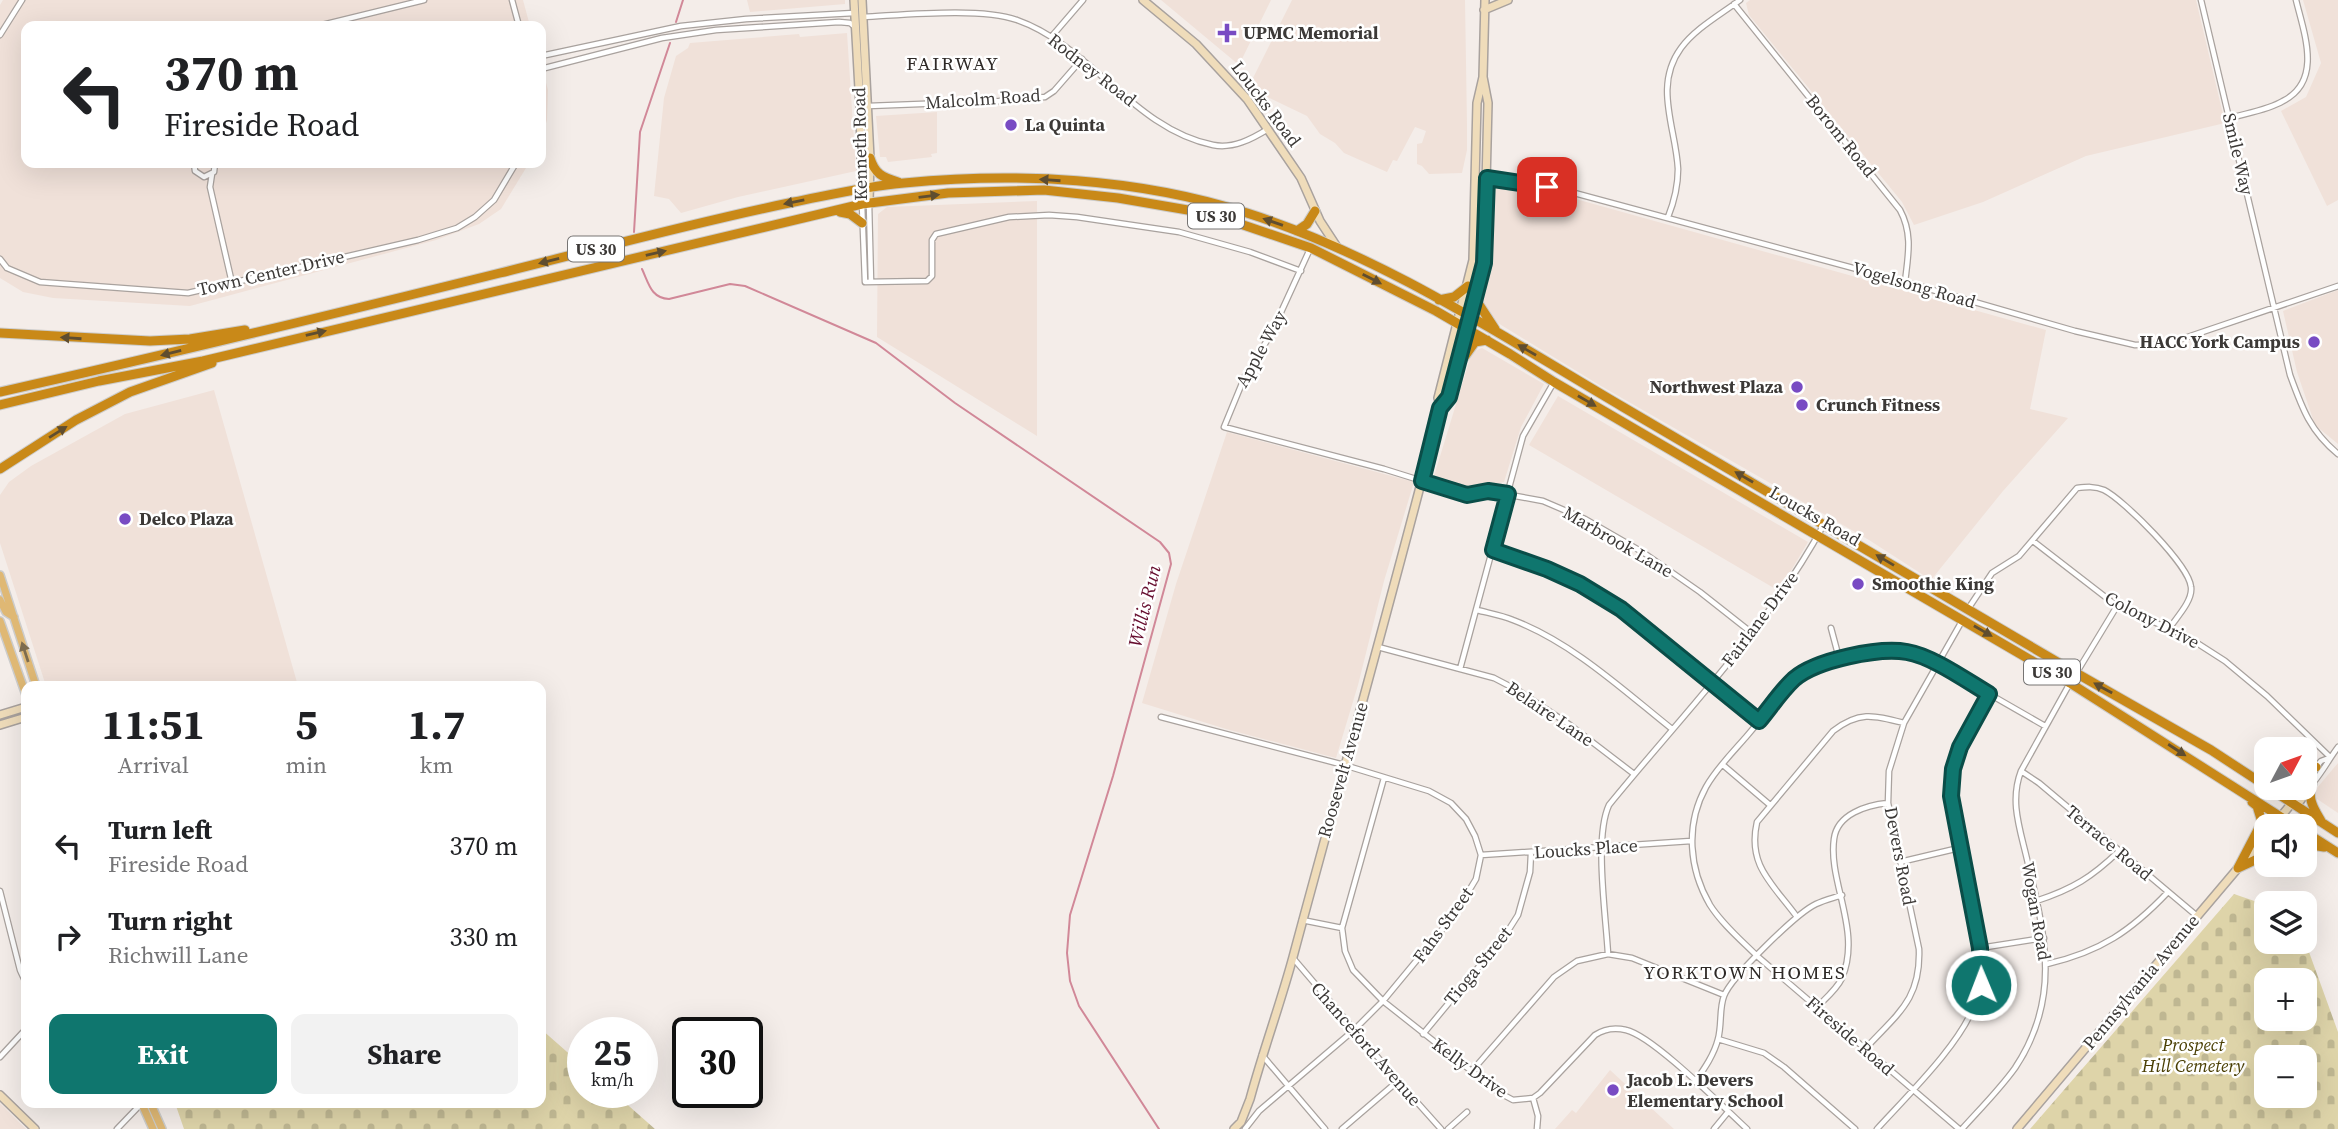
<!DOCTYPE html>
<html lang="en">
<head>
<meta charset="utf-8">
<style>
  :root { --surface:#fff; --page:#f2f2f2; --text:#202124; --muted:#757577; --accent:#0f766e }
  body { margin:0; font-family:"Source Serif 4",serif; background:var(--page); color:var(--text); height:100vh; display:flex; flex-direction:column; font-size:26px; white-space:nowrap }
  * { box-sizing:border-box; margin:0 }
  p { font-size:23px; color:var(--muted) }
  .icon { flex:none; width:38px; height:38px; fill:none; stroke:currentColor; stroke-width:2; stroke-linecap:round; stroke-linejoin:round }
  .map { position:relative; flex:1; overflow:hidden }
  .drawer { position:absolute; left:21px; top:681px; width:525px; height:427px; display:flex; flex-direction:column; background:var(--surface); border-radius:14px; box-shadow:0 7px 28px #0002 }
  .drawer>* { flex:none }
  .guide { position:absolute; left:21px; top:21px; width:525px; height:147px; border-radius:14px; box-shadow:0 7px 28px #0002; background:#fff; color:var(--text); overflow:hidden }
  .needle { width:46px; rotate:49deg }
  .controls { position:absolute; left:2254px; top:737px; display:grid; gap:14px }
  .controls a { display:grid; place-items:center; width:63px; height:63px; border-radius:14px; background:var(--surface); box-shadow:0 7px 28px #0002; font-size:35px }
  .speed { position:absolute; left:567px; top:1017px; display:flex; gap:14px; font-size:35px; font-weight:700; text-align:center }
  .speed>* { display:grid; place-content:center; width:91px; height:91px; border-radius:50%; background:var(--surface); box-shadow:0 7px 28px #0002; line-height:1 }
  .speed small { font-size:18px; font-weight:400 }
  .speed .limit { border:4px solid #111; border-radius:10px; background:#fff; color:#111 }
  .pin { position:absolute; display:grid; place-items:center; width:60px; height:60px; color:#fff; margin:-30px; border-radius:14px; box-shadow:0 4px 10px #0006 }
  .me { position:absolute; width:77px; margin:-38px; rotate:359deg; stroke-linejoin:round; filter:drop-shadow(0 0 5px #0008) }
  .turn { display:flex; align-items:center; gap:24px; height:147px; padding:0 28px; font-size:32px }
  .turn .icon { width:91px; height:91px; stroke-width:2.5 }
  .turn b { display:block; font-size:49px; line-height:60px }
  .eta { display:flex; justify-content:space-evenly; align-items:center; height:119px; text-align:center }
  .eta b { font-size:42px; font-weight:700; line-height:49px }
  .button { display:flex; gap:14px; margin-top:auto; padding:14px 28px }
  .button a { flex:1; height:80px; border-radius:14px; background:var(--accent); color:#fff; font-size:28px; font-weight:700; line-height:80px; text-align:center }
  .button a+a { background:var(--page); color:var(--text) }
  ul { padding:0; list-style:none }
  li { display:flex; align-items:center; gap:21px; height:91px; padding:0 28px }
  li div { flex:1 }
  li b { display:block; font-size:26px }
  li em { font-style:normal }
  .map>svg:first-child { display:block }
</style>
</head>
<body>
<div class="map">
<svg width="2338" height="1129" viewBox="0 0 2338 1129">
  <defs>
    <pattern id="cemetery-stones" width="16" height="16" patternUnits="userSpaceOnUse" patternTransform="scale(1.75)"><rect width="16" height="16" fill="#ded4a9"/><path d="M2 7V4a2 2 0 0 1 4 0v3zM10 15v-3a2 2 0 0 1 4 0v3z" fill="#bfb792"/></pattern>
  </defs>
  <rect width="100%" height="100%" fill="#f4ede9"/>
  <path fill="#f0e1d9" d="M 3,0 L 523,0 L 530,26 L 26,26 L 26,163 L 529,163 L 501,209 L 479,224 L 436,240 L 190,306 L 53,298 L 23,292 L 0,278 L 0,5 Z
    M 747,0 L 845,0 L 845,4 L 750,12 Z
    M 1161,0 L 1271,0 L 1239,65 Z
    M 1292,0 L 1465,0 L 1467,125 L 1467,150 L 1462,173 L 1429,174 L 1422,166 L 1417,164 L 1417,144 L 1422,143 L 1426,131 L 1415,127 L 1397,161 L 1393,160 L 1387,172 L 1344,153 L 1335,143 L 1320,134 L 1307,116 L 1261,94 L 1255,88 L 1253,78 Z
    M 1750,0 L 2196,0 L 2225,123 L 2086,156 L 1983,202 L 1914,225 L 1902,202 L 1749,15 L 1746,3 Z
    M 2303,0 L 2338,0 L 2338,200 L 2327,206 L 2281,111 L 2306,97 L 2321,63 Z
    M 847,33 L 856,171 L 738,197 L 681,213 L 669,199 L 654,196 L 664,98 L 676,56 L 688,48 L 690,43 L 799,34 L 800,37 Z
    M 541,64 L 548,90 L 547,120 L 541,140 Z
    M 937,112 L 937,153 L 931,154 L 932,157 L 888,162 L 886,157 L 880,157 L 876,116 Z
    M 1500,182 L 1565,196 L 2046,330 L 2030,409 L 2068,418 L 2003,491 L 1931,580 L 1869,540 L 1601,386 L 1493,320 L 1482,301 L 1494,186 Z
    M 1037,201 L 1037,436 L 877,337 L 878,214 L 887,207 Z
    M 2338,290 L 2338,444 L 2315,425 L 2297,372 L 2283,311 Z
    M 1482,348 L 1544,384 L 1521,427 L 1504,482 L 1471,489 L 1434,476 L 1472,352 Z
    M 214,390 L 298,686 L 46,686 L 0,543 L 0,495 L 9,482 L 31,466 L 125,414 Z
    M 1558,396 L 1808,542 L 1779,591 L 1529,445 Z
    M 1227,432 L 1414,482 L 1384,581 L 1358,685 L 1336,758 L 1226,729 L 1142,703 L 1176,584 Z
    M 2338,763 L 2338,813 L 2311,795 Z
    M 1610,1070 L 1674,1129 L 1555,1129 L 1572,1110 L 1576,1113 Z
    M 0,1103 L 26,1129 L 0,1129 Z"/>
  <path fill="url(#cemetery-stones)" fill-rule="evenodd" d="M 2234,894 L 2266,905 L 2266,942 L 2305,941 L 2338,1032 L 2338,1129 L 2030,1129 ZM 2266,980 L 2305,980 L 2305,1018 L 2266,1018 ZM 2266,1057 L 2305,1057 L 2305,1096 L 2266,1096 Z
    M 541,1029 L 583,1066 L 583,1092 L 613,1092 L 655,1129 L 184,1129 L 175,1103 L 541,1102 Z"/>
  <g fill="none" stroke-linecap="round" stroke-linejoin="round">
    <path stroke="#d18898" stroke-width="2" d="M 676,22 L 683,0
      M 634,232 L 640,132 L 670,43
      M 642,269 C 649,284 651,298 669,299 L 730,284 L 745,286 L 876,343 L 955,403 L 1160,542 L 1169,553 L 1171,564 L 1113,776 L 1070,915 L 1067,953 L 1070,981 L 1079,1006 L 1159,1129"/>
    <g stroke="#a9a29e" stroke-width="7">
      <path id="street" d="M 512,0 L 519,26
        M 2201,0 L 2290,375 C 2302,408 2310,431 2338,454
        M 1734,4 L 1900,210 C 1913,234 1908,256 1905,282
        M 863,17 C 904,15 980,7 1017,20 C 1091,46 1134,129 1213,145 C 1233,149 1252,139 1268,129
        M 318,26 L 424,0
        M 0,35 L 22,0
        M 1052,36 L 1083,0
        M 541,56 L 681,26 L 746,19 L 854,13
        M 541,69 L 662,38 L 716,30 L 839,22 L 850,23 L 855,27
        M 868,106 L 999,101 L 1045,97 L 1054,91 L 1082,59
        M 2230,118 C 2247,113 2268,110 2283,101 C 2323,81 2304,33 2296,0
        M 194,163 L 195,171 L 204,177 L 214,172 L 215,163
        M 212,174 L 210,187 L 232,283
        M 1487,179 L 1567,191 L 1905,282 L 2075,331 L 2135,345 L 2167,344 L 2338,286
        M 869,203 L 871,282
        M 862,205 L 865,282 L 927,281 L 932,276 L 932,240 L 936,234 L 1009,217 L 1049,215 L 1077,217 L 1179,232 L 1250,252 L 1301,271
        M 1668,217 C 1674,202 1678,186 1678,169 C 1676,128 1653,86 1681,48 C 1696,28 1720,15 1740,0
        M 1310,249 L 1271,334 L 1245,376 L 1224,427 L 1384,469 L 1467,495 L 1488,491 L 1543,501 L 1585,519 L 1644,553 L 1700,592 L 1752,633
        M 0,259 L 7,268 L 40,282 L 188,293 L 418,240 L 457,228 L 475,217 L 494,200 L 516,163
        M 2033,541 L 2117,606 L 2186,636 L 2225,661 L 2267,696 L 2330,757
        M 1493,550 L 1547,569 L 1580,584 L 1621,609 L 1759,721
        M 1968,609 L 1992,573 L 2019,556 L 2077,488 C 2086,487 2095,486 2104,490 C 2124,500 2189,565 2191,587 C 2193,601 2176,618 2168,630
        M 1477,610 C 1488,613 1501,615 1513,620 C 1573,643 1623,690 1672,729
        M 1831,628 L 1839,658
        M 1378,647 L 1494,678 L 1519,691 L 1570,725 L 1634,774
        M 1460,669 L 1523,436 L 1554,382
        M 2077,672 L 2117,606
        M 1161,717 L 1344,765 L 1429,791 L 1451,803 L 1466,819 L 1475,836 L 1481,855 L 1476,879 L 1455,914 L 1383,1001 L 1354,1030 L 1259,1111 L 1245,1129
        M 1723,765 L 1770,805
        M 2021,771 L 2039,783 L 2197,916
        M 1384,778 L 1342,928 L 1345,951 L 1353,970 L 1383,1001 L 1498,1092 L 1513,1100 L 1533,1098 L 1540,1093 L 1595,1035 C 1604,1029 1614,1027 1626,1030 C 1653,1036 1723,1107 1747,1129
        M 2305,780 L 2321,761 L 2329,758
        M 2313,783 C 2323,771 2329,759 2338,747
        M 2292,802 L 2292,796 L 2299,788
        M 1481,855 L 1691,841
        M 1900,862 L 1959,848
        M 0,891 L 20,970 L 26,983
        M 2036,901 C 2073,889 2092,877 2119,851
        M 1797,917 C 1773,884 1747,866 1757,822 L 1833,731 C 1859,711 1873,715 1904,723
        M 1302,920 L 1342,928
        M 1980,948 L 2044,938
        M 1608,954 C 1606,916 1594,837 1609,805 C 1683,714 1767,629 1823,526
        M 1293,958 L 1398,1081 L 1441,1129
        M 2047,964 C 2100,952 2131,931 2168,892
        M 1817,1007 C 1825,999 1837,989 1842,978 C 1862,931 1828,882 1834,839 C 1837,814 1867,805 1888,803
        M 1423,1034 L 1506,934 L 1518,915 L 1530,872 L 1531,853
        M 1718,1039 L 1764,1053 L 1784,1067 L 1855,1129
        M 1865,1049 C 1897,1014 1921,1000 1919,949 L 1888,803 L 1889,771 L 1904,723 L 1962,621
        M 1262,1055 L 1325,1129
        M 0,1057 L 26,1029
        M 1471,1072 L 1554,977 L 1577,961 L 1608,954 L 1632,958 L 1724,995
        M 1695,1082 C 1704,1069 1714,1055 1718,1039 C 1722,1025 1719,1009 1724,996 C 1731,977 1797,913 1816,904 C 1824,900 1833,898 1842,895
        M 1533,1098 L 1538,1116 L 1537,1129
        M 117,1129 L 141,1104
        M 1342,1129 L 1398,1081
        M 1448,1129 L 1467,1112
        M 1714,1129 L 1728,1112
        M 1877,1129 C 1906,1097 1962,1043 1975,1003 C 1999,935 1941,843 1953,771 C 1957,744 1976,718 1989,694
        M 1959,1129 L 1757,956 C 1741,940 1722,924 1710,905 C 1689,869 1685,825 1706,787 C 1716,769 1732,753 1746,737 C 1762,718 1778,699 1794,679 L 1811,668 L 1839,658 L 1871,653 L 1907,652 L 1937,664 L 2045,726
        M 1962,1129 C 1980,1109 2000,1089 2015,1068 C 2063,996 2044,931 2026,855 C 2019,826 2010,800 2021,771 L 2070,683"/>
    </g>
    <g stroke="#a9a29e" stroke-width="10">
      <path id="secondary" d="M 854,0 L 860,107 L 862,204
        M 862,0 L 870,158 L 869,203
        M 1143,0 L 1196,44 L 1247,99 L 1301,178 L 1320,221 L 1337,247
        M 1484,10 L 1508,0
        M 1441,407 L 1438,398 L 1473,260 L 1477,103 L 1483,77 L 1485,0
        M 0,715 L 26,707
        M 0,725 L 26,717
        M 2273,826 L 2292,803 L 2300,801 L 2312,784
        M 0,1095 L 35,1129
        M 1234,1129 L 1241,1122 L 1250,1099 C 1263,1051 1280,1005 1293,957 C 1342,774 1394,592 1440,409 L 1449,397 L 1484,263 L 1488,103 L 1483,77
        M 2017,1129 L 2266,835"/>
    </g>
    <g stroke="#cccccb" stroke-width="10">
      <path id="primary" d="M 0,575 L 36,686
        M 0,600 L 6,612 L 14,617
        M 0,621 L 26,695
        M 141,1102 L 153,1129
        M 150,1102 L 162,1129"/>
    </g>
    <g stroke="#cccccb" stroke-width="11">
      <path id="highway" d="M 870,158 C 875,174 882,177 898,182
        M 840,212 L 850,214 L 862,223
        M 1297,231 L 1307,224 L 1315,211
        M 1477,289 L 1478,303 L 1495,329
        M 1439,300 L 1454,297 L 1468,286
        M 0,333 L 150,341 L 190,339 L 245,330
        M 1458,366 L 1475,342 L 1487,340
        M 0,392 C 167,355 334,314 500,273 C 598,249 695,222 794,202 C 830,195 867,186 904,183 C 1017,172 1138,178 1247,213 C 1382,256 1502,336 1623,407 C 1774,496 1925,584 2076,673 L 2211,750 L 2266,786
        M 0,405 L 99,381 L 203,361 L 862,204 L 948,193 L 1044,190 L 1118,198 L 1211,214 L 1311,248 L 1436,311 L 1510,354 L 1554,382 L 2070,683 L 2295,826
        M 0,469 L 76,420 L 130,392 L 212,363
        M 2305,772 L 2309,768 L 2316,767
        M 2312,784 C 2307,799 2314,809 2321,821
        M 2269,788 L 2338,833
        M 2305,832 L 2338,853
        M 2305,844 L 2324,847
        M 2238,868 L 2262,822 L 2257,806 L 2252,802
        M 2238,868 L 2266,855"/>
    </g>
    <use href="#street" stroke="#fff" stroke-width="4.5"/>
    <use href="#secondary" stroke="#efdcba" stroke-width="7"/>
    <use href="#primary" stroke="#dfb874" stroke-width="7"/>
    <use href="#highway" stroke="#c98918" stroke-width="9"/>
  </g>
  <defs><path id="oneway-solid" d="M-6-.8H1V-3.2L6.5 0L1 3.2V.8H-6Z" transform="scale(1.75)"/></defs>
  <g fill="#5f4d2f">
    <use href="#oneway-solid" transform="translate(1050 180) rotate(-176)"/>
    <use href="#oneway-solid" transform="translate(929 196) rotate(-7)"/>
    <use href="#oneway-solid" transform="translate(794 202) rotate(169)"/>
    <use href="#oneway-solid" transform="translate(1273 222) rotate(-161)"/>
    <use href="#oneway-solid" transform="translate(656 253) rotate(-13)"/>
    <use href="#oneway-solid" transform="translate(549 261) rotate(166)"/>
    <use href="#oneway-solid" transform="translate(1372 279) rotate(27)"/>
    <use href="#oneway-solid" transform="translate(316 333) rotate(-13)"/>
    <use href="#oneway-solid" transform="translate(71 338) rotate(-176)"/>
    <use href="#oneway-solid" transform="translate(1527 350) rotate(-150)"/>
    <use href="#oneway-solid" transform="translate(171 353) rotate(166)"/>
    <use href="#oneway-solid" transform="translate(1587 401) rotate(30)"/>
    <use href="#oneway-solid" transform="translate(58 432) rotate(-32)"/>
    <use href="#oneway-solid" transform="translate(1744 477) rotate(-150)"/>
    <use href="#oneway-solid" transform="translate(1885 560) rotate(-149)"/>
    <use href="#oneway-solid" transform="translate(1983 631) rotate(30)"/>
    <use href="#oneway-solid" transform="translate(2103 688) rotate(-151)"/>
    <use href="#oneway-solid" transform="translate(2177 750) rotate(33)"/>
  </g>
  <use fill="#7d6c4f" href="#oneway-solid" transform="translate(25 652) rotate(-108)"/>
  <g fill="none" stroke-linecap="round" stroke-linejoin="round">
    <g stroke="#0a4d48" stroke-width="18">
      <path id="route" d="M 1547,187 L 1487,178 L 1484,263 L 1449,397 L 1440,408 L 1422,481 L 1467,495 L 1488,491 L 1508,494 L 1493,550 L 1547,569 L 1580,584 L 1621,609 L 1759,721 C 1770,708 1781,691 1794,679 C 1816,660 1879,647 1907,652 C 1932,656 1967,681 1989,694 L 1960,747 L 1953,769 L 1951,796 L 1980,948 L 1981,985"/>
    </g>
    <use href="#route" stroke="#0f766e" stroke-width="12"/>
  </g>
  <g fill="#784bc3" stroke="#fff" stroke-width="2.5">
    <path d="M1223.5 22.5h7v7h7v7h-7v7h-7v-7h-7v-7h7z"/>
    <circle cx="1011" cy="125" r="7"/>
    <circle cx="2314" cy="342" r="7"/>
    <circle cx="1797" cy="387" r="7"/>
    <circle cx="1802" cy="405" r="7"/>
    <circle cx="125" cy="519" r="7"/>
    <circle cx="1858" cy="584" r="7"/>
    <circle cx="1613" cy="1090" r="7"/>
  </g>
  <g text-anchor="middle" stroke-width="5" stroke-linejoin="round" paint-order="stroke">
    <g fill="#fff" stroke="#767473" stroke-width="2">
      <rect x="1188" y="203.5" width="56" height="25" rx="5"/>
      <rect x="568" y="236.5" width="56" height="25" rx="5"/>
      <rect x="2024" y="659.5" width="56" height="25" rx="5"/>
    </g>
    <g font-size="16" font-weight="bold" fill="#3c3937">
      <text x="1216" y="222">US 30</text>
      <text x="596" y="255">US 30</text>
      <text x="2052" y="678">US 30</text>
    </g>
    <g font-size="18" font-weight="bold" fill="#3c3937" stroke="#fff" text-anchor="start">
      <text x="1243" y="39">UPMC Memorial</text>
      <text x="1025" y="131">La Quinta</text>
      <text x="2300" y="348" text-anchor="end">HACC York Campus</text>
      <text x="1783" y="393" text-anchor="end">Northwest Plaza</text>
      <text x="1816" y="411">Crunch Fitness</text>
      <text x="139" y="525">Delco Plaza</text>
      <text x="1872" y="590">Smoothie King</text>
      <text x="1627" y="1086">Jacob L. Devers<tspan x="1627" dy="21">Elementary School</tspan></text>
    </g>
    <g font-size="18" fill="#3c3937" stroke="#fff">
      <text transform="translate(1092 70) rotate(38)" y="6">Rodney Road</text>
      <text transform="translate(983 99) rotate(-4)" y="6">Malcolm Road</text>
      <text transform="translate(1266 104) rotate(53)" y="6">Loucks Road</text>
      <text transform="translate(1841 136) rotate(51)" y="6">Borom Road</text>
      <text transform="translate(860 144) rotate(-91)" y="6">Kenneth Road</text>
      <text transform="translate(2238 154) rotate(77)" y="6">Smile Way</text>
      <text transform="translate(271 273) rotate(-13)" y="6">Town Center Drive</text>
      <text transform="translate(1914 285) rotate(16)" y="6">Vogelsong Road</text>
      <text transform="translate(1261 349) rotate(-61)" y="6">Apple Way</text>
      <text transform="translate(1815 516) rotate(30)" y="6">Loucks Road</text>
      <text transform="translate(1618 542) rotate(30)" y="6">Marbrook Lane</text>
      <text transform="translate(1760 619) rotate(-53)" y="6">Fairlane Drive</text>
      <text transform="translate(2152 620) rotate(27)" y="6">Colony Drive</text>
      <text transform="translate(1550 714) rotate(34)" y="6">Belaire Lane</text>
      <text transform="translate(1343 770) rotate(-74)" y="6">Roosevelt Avenue</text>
      <text transform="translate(2109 843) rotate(40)" y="6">Terrace Road</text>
      <text transform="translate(1586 849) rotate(-4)" y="6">Loucks Place</text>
      <text transform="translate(1900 856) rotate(79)" y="6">Devers Road</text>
      <text transform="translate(2036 911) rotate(80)" y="6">Wogan Road</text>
      <text transform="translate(1443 925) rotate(-54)" y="6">Fahs Street</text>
      <text transform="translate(1478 966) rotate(-51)" y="6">Tioga Street</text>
      <text transform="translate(2141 982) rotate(-50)" y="6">Pennsylvania Avenue</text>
      <text transform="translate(1850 1036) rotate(41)" y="6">Fireside Road</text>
      <text transform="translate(1366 1044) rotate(49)" y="6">Chanceford Avenue</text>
      <text transform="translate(1470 1068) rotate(36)" y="6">Kelly Drive</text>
    </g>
    <g font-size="18" font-style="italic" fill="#493e03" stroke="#fff">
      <text x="2193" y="1051">Prospect<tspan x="2193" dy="21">Hill Cemetery</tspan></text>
    </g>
    <g font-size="19" letter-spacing="2" fill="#2e2926" stroke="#fff">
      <text x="953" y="70">FAIRWAY</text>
      <text x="1745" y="979">YORKTOWN HOMES</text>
    </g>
    <g font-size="19" font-style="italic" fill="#660d2e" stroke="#fff">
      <text transform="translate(1144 606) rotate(-76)" y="7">Willis Run</text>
    </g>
  </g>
</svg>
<div class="controls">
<a><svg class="needle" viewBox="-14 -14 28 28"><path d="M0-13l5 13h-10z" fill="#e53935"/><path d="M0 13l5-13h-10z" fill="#757577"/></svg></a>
<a><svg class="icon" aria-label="sound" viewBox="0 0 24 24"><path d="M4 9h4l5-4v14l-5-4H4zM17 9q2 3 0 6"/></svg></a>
<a><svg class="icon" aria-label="layers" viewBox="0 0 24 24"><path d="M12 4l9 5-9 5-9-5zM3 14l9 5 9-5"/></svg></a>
<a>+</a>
<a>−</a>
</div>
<div class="speed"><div>25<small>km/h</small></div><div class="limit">30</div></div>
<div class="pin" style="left:1547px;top:187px;background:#d93025"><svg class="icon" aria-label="arrive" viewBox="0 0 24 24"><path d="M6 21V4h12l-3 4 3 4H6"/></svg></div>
<svg class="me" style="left:1981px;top:985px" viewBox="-20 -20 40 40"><circle r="17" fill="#0f766e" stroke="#fff" stroke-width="3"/><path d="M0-11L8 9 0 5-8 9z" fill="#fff"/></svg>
<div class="guide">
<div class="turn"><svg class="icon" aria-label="left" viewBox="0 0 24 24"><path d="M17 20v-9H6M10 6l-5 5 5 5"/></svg><div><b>370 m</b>Fireside Road</div></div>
</div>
<section class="drawer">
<div class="eta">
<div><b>11:51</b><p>Arrival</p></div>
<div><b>5</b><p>min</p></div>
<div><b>1.7</b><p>km</p></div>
</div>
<ul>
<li><svg class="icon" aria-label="left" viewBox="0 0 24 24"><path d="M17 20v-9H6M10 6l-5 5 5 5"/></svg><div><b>Turn left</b><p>Fireside Road</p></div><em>370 m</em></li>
<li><svg class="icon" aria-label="right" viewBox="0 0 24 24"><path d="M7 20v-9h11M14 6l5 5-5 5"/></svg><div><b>Turn right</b><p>Richwill Lane</p></div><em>330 m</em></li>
</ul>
<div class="button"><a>Exit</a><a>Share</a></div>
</section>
</div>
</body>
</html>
